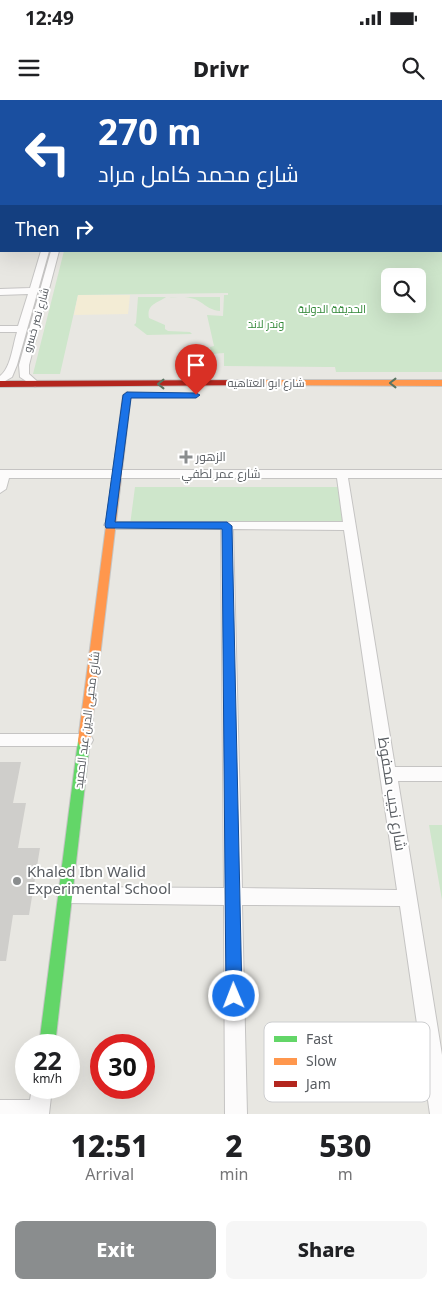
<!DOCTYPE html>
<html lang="en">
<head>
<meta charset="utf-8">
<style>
  :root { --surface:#fff; --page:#f6f6f6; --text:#202124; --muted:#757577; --accent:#8a8d8e }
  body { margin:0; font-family:"Noto Sans",Cairo,sans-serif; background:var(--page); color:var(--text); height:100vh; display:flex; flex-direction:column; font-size:19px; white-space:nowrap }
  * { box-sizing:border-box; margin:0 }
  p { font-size:16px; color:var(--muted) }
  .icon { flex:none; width:28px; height:28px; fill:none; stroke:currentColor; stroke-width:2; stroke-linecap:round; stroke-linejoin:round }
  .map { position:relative; height:1014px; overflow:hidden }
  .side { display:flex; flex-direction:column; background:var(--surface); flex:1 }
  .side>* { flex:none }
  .banner { position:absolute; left:0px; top:0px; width:442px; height:152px; box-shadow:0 5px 20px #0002; background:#1a4fa0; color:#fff; overflow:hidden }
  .tools { position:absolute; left:381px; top:168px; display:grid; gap:10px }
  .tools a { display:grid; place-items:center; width:45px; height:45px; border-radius:8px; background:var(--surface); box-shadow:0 5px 20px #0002; font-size:25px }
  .speed { position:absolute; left:15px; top:934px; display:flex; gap:10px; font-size:25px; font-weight:700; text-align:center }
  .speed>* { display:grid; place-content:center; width:65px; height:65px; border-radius:50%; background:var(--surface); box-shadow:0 5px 20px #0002; line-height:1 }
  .speed small { font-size:12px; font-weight:400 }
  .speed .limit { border:8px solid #d22; background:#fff; color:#111 }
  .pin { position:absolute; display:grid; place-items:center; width:42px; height:42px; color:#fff; margin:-51px -21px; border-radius:50% 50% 50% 0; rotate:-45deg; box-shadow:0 0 5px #0007 }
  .pin .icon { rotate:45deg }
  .me { position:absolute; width:55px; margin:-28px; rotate:359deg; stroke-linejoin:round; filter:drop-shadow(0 0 4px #0008) }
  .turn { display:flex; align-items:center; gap:18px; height:105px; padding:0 15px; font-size:22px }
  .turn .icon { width:65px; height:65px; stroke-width:2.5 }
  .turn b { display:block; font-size:35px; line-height:42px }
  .then { display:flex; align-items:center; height:48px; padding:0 15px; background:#0003; gap:10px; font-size:19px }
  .eta { display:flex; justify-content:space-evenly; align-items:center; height:85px; text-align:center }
  .eta b { font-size:30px; font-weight:800; line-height:35px }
  .cta { display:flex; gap:10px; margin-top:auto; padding:10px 15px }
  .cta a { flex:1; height:58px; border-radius:8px; background:var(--accent); color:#fff; font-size:20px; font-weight:800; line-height:58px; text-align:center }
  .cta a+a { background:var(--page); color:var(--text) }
  .status { display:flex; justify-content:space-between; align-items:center; height:35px; padding:0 25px; background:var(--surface); direction:ltr }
  .status svg { height:14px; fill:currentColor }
  header { display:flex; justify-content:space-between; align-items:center; height:65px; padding:0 15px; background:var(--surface); font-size:22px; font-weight:800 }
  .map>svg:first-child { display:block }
</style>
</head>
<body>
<div class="status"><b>12:49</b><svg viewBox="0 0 49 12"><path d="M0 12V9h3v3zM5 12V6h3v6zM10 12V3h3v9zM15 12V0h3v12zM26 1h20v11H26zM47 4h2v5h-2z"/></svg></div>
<header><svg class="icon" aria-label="menu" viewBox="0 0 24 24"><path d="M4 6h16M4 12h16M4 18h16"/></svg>Drivr<svg class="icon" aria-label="search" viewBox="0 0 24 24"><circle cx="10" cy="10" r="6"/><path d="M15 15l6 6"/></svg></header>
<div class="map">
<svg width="442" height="1014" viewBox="0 0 442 1014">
  <rect width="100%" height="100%" fill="#e8e7e2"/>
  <path fill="#cee6cb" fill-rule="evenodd" d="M 442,46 L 442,272 L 336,272 L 335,267 L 327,267 L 224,266 L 224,253 L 212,254 L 210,247 L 214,246 L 207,215 L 223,216 L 224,195 L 228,195 L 228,193 L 78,195 L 60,274 L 33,274 L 64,151 L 441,151 ZM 390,176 L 418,176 L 418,204 L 390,204 Z
    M 138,197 L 166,197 C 158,203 146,204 149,218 L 165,225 L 165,229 L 168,231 L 190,232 L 192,234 L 147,235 L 134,225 L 136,223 Z
    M 169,197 L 220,197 L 220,211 C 206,210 203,200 190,198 C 184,196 176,198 169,197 Z
    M 135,387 L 340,387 L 343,424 L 130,425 Z
    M 429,725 L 442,725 L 442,800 Z"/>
  <path fill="#f3ecd5" d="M 78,195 L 130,195 L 128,214 L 74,215 Z"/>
  <path fill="#cfcecb" d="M 0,662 L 21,662 L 13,703 L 26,703 L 18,748 L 40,748 L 29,815 L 13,815 L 6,861 L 0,861 Z"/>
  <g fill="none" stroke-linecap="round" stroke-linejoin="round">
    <g stroke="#c5c4c3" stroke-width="2">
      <path id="street" d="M 89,0 L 95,0 L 95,1 L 89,1 Z
        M 146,0 L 152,0 L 152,1 L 146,1 Z
        M 204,0 L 210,0 L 210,1 L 204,1 Z
        M 261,0 L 267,0 L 267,1 L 261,1 Z
        M 318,0 L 324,0 L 325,1 L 319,1 Z
        M 377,0 L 383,0 L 384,1 L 378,1 Z
        M 441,3 L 442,3 L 442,9 L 441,9 Z
        M 0,20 L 1,20 L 1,24 L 0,24 Z
        M 441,39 L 442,39 L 442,43 L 441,43 Z
        M 0,40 L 1,40 L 1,44 L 0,44 Z
        M 41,151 L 49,151 L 17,265 L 12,277 L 0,284 L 0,276 C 11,268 13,244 17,232 L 0,232 L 0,226 L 18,226 L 28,194 L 0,195 L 0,189 L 30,188 Z
        M 51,151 L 59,151 L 29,265 L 29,274 L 40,284 L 35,287 L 20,277 L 19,265 Z
        M 0,370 L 442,370 L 442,378 L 348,378 L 395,667 L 442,667 L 442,681 L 398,681 L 442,955 L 442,1014 L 430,1014 L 400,806 L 242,805 L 247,1014 L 225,1014 L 224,805 L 66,803 L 60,801 L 57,795 L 60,789 L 66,787 L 224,788 L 221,429 L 110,429 L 104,425 L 106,422 L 343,422 L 337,378 L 9,378 L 6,389 L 0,393 ZM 233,429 L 344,430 L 397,790 L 242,788 Z
        M 0,634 L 85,634 L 91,636 L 93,640 L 91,644 L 85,646 L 0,646 Z
        M 32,988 L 52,988 L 49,1014 L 0,1014 L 0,1000 L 30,1000 Z"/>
    </g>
    <g stroke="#c5c5c4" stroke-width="2">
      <path id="fast" d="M 84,636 L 89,637 L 90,641 L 55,945 L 39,945 L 78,641 L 79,637 Z"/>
    </g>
    <g stroke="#c5c5c4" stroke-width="2">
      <path id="slow" d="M 257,280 L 442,280 L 442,286 L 254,285 L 254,281 Z
        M 127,292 L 131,295 L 90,641 L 89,645 L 84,646 L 79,645 L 78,641 L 123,295 Z"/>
    </g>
    <g stroke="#c5c5c4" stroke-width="2">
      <path id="jam" d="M 257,280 L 260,281 L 260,285 L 0,287 L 0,281 Z"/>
    </g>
    <use href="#street" fill="#fcfbfb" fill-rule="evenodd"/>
    <use href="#fast" fill="#63d668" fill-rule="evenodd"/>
    <use href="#slow" fill="#ff974d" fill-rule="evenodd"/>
    <use href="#jam" fill="#b3261e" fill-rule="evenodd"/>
  </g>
  <defs><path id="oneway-chevron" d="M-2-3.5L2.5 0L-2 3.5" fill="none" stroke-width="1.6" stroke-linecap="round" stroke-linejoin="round" transform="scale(1.25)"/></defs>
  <g stroke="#5a7462">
    <use href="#oneway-chevron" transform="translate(393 283) rotate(180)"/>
    <use href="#oneway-chevron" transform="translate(161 284) rotate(180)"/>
  </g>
  <path fill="#1a73e8" stroke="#114b97" d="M 127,292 L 196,293 L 200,295 L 196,298 L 131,298 L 115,422 L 227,422 L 232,426 L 242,896 L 240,902 L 234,904 L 228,902 L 226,896 L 222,429 L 106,428 L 105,425 L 123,295 Z"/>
  <g fill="#8a8d8e" stroke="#fff" stroke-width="2">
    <path d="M183.5 349.5h5v5h5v5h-5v5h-5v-5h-5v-5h5z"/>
    <circle cx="17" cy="781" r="5"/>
  </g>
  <g text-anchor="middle" stroke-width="4" stroke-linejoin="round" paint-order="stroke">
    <g font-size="11" fill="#308736" stroke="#fff">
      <text x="332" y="213">الحديقة الدولية</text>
      <text x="266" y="228">وندر لاند</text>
    </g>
    <g font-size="11" fill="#585c61" stroke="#fff">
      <text transform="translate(36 220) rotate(-74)" y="4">شارع نصر خسرو</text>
      <text x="266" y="287">شارع ابو العتاهيه</text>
    </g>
    <g font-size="12" fill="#585c61" stroke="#fff" text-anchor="start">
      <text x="196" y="361">الزهور</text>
    </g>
    <g font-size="12" fill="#585c61" stroke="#fff">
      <text x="221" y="378">شارع عمر لطفي</text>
      <text transform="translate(87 620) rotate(-83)" y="4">شارع محيى الدين عبد الحميد</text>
    </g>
    <g font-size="15" fill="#585c61" stroke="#fff">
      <text transform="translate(392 694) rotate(81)" y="5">شارع نجيب محفوظ</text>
    </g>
    <g font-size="15" fill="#585c61" stroke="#fff" text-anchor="start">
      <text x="27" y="777">Khaled Ibn Walid<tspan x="27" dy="17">Experimental School</tspan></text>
    </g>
  </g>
  <rect x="264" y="922" width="166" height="80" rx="8" fill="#fff" stroke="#cdced0" stroke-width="1"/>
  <rect x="274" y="936" width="23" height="6" fill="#63d668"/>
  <rect x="274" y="958" width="23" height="7" fill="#ff974d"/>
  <rect x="274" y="981" width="23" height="6" fill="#b3261e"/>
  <g font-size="14" fill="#585c61">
    <text x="306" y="944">Fast</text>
    <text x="306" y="966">Slow</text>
    <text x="306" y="989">Jam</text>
  </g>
</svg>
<div class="tools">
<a><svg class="icon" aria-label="search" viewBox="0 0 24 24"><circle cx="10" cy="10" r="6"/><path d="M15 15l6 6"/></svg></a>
</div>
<div class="speed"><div>22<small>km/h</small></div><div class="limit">30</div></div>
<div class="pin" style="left:196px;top:295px;background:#d93025"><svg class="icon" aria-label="arrive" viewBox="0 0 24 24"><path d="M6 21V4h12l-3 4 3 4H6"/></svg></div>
<svg class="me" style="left:234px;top:896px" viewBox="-20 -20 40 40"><circle r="17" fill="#1a73e8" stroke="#fff" stroke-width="3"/><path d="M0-11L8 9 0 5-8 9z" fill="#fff"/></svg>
<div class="banner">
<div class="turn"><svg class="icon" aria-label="left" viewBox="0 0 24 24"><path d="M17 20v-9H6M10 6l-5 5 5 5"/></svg><div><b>270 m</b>شارع محمد كامل مراد</div></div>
<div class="then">Then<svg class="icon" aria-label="right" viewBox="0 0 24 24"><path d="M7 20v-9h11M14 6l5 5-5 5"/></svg></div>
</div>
</div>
<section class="side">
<div class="eta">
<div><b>12:51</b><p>Arrival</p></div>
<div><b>2</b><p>min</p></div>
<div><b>530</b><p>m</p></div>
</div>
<div class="cta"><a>Exit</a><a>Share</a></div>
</section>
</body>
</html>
